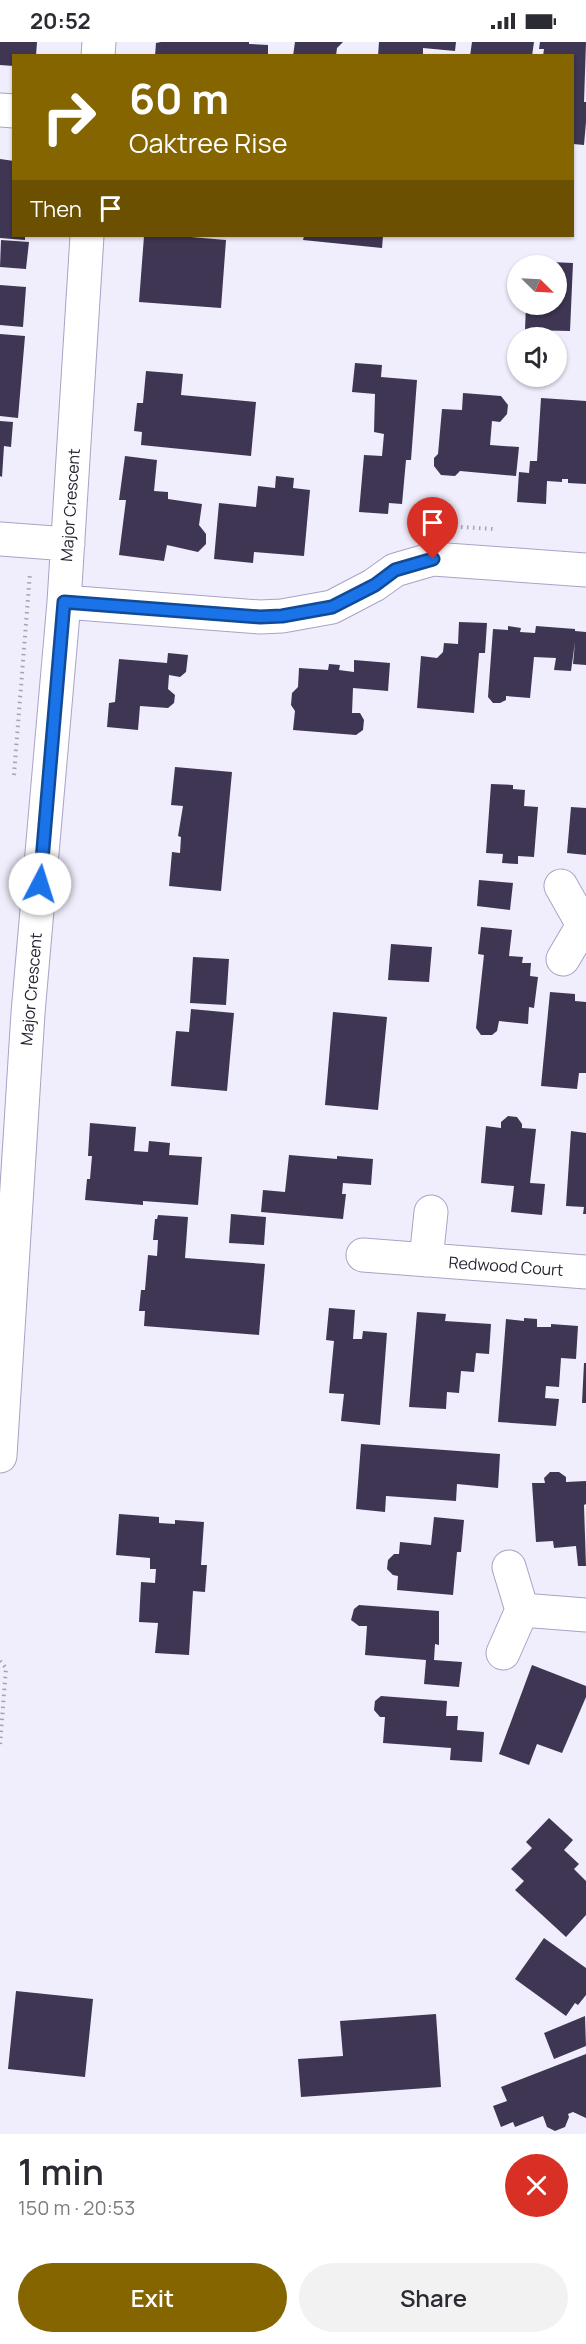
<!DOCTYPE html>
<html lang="en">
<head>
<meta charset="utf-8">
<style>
  :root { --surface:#fff; --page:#f2f2f3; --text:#2b2b33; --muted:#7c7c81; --accent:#856500 }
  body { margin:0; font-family:Manrope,sans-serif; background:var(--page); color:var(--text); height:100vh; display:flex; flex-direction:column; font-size:22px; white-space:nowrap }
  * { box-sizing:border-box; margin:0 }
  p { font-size:20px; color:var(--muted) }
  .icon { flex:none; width:33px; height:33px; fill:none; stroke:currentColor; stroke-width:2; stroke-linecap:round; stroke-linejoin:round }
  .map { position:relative; height:2092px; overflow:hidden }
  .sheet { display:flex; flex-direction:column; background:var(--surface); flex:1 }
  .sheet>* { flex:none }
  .top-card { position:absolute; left:12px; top:12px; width:562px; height:183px; border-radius:0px; box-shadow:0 2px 4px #0004; background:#856500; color:#fff; overflow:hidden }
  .needle { width:39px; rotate:114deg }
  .controls { position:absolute; left:507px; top:213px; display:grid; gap:12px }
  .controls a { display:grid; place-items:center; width:60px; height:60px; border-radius:50%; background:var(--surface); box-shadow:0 2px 4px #0004; font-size:30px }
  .pin { position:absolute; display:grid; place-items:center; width:51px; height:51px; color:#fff; margin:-62px -26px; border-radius:50% 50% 50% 0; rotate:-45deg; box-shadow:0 0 6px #0007 }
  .pin .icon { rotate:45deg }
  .me { position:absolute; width:66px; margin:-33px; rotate:5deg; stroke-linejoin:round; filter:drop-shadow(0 0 4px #0008) }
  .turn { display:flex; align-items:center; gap:21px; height:126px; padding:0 18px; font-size:27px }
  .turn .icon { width:78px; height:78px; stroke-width:2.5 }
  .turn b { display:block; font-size:42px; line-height:51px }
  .then { display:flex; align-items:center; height:57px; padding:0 18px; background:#0003; gap:12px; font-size:22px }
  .round { display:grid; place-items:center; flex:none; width:63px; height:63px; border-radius:32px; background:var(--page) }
  .head { display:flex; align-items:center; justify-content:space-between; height:102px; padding:0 18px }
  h1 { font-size:36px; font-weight:600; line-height:45px }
  .button { display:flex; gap:12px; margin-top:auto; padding:12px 18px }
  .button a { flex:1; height:69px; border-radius:36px; background:var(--accent); color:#fff; font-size:24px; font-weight:600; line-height:69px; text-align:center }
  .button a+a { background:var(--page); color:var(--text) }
  .status { display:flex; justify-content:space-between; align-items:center; height:42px; padding:0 30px; background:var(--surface); direction:ltr }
  .status svg { height:16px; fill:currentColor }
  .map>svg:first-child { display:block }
</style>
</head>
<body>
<div class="status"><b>20:52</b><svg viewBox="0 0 49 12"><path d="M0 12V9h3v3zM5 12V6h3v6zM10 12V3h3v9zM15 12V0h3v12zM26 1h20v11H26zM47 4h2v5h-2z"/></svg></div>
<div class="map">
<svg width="586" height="2092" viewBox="0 0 586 2092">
  <rect width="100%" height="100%" fill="#f0edfc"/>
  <path fill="#3e3653" d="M 0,0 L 37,0 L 36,14 L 14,14 L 14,24 L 0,23 Z
    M 161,0 L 249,0 L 249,2 L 268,3 L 268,14 L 155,14 L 156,1 Z
    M 295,0 L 343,0 L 337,6 L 336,14 L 293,14 Z
    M 379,0 L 456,0 L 455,9 L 423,6 L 423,14 L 378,14 Z
    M 472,0 L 534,0 L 532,14 L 470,14 Z
    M 540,0 L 586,0 L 584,60 L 586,60 L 586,80 L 584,103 L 573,102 L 573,14 L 543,14 L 544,7 L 539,7 Z
    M 0,117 L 14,119 L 14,194 L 25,194 L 25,198 L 0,196 Z
    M 144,194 L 179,194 L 226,198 L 221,266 L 139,260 Z
    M 304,194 L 383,194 L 382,206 L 303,198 Z
    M 1,198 L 29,200 L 26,227 L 0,225 Z
    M 528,219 L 573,221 L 570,289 L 525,288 L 526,262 L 556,262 L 556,224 L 528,224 Z
    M 0,243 L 26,245 L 23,285 L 0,283 Z
    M 0,292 L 25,294 L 18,376 L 0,374 Z
    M 355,321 L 382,323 L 381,335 L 417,338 L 411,418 L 406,418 L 402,462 L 389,461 L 388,472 L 359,470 L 364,413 L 382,414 L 384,392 L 374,390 L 375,352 L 352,350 Z
    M 146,329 L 183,332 L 181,353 L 256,360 L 251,414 L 141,403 L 142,390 L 134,389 L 137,361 L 143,361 Z
    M 463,351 L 501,354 L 508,363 L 507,372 L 500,380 L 492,379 L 490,403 L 519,405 L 516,434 L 460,429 L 455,434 L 441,433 L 434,424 L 434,416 L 438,412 L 442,367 L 462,368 Z
    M 541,356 L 586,359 L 586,442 L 568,441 L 568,437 L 562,437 L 562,440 L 547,439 L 546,462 L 517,460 L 519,430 L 529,431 L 530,419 L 537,419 Z
    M 0,379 L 13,380 L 11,405 L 4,404 L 2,435 L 0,434 Z
    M 125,414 L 157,418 L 154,449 L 168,450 L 168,457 L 202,462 L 199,483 L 206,492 L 206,502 L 198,510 L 167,503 L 164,519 L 119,513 L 126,458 L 119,458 Z
    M 276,434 L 294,436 L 293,446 L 310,448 L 304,514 L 254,510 L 253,521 L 214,517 L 219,461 L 256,465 L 258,444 L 275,446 Z
    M 459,580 L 487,581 L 485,611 L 479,611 L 474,671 L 417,666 L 421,614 L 437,616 L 443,610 L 444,601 L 458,602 Z
    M 508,584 L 521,586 L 520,590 L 535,591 L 536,584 L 575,587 L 575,589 L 586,590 L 586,623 L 573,622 L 575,600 L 571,629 L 554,628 L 556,616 L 534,615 L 530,656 L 506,654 L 506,658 L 500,661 L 493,661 L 488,655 L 493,587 L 508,588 Z
    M 168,611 L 188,613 L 186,630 L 180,635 L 169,633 L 168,647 L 175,653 L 174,661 L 168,666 L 140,664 L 138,688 L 107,685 L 109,661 L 115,660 L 119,617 L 167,621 Z
    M 354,618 L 390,621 L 388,649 L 353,646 L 352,671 L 360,671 L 364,678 L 363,688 L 356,693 L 293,688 L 295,669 L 291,663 L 292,651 L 298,645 L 299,626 L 328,628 L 329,622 L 340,623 L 339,628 L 354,630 Z
    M 175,725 L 232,730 L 221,849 L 169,844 L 172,810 L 180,811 L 181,795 L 178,794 L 183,764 L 171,763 Z
    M 491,742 L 513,743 L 513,747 L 525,748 L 524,764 L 538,765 L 534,815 L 518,814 L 518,822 L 502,821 L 503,812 L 486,811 Z
    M 571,765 L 586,766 L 586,813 L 567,811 Z
    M 479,838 L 513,841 L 510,868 L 477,864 Z
    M 481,885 L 512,888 L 509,914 L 523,915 L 522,921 L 531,921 L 530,934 L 538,935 L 534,966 L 529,965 L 528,982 L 499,979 L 497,989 L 492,993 L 481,993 L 476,986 L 484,913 L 478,912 Z
    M 391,902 L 432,905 L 429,940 L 388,938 Z
    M 193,915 L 229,917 L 226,963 L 190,961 Z
    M 550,950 L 575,952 L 575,959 L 586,960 L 586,1031 L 579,1031 L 577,1047 L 541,1044 Z
    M 191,967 L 234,971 L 227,1049 L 171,1044 L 176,989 L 189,990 Z
    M 333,970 L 387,975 L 378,1068 L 325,1063 Z
    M 508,1074 L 517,1075 L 522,1082 L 522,1086 L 536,1087 L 530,1141 L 545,1142 L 542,1173 L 511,1170 L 514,1144 L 481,1141 L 486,1084 L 501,1086 L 501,1080 Z
    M 90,1081 L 136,1085 L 134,1109 L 148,1110 L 149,1099 L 170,1101 L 169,1113 L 202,1115 L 198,1163 L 143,1159 L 143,1163 L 85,1158 L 87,1137 L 90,1137 L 92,1114 L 88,1114 Z
    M 571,1089 L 586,1091 L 586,1172 L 583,1172 L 584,1165 L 566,1164 Z
    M 289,1113 L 337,1117 L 337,1114 L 373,1117 L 371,1143 L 343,1141 L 342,1152 L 346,1152 L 343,1177 L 261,1170 L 263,1148 L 285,1150 Z
    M 231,1172 L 266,1175 L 264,1203 L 229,1201 Z
    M 158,1173 L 188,1175 L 185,1216 L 265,1222 L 259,1293 L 144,1284 L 145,1269 L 139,1269 L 141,1248 L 145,1248 L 148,1213 L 157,1214 L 158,1198 L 153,1198 L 155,1177 L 157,1177 Z
    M 329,1266 L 355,1268 L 353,1297 L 362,1297 L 363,1289 L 387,1291 L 380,1383 L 341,1379 L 344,1352 L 329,1351 L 334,1299 L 326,1298 Z
    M 417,1270 L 446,1272 L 445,1279 L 491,1282 L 489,1312 L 476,1311 L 474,1330 L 461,1329 L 459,1351 L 447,1350 L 446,1367 L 409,1365 Z
    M 524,1276 L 537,1277 L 537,1285 L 551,1285 L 551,1282 L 578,1284 L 576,1317 L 561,1316 L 559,1345 L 546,1344 L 545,1356 L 559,1357 L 556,1384 L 498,1380 L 506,1277 L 524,1279 Z
    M 584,1321 L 586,1321 L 586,1361 L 582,1361 Z
    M 361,1402 L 500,1412 L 498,1446 L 457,1442 L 456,1459 L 386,1454 L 385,1470 L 356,1467 Z
    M 550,1430 L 559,1430 L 566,1435 L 566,1440 L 586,1439 L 586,1462 L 584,1463 L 586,1524 L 578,1524 L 576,1504 L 554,1506 L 553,1499 L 536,1500 L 532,1441 L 545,1441 L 544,1436 Z
    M 119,1472 L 159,1475 L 159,1481 L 175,1482 L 175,1478 L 204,1480 L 201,1523 L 207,1523 L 205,1550 L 193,1549 L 189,1613 L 155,1611 L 158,1581 L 139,1580 L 141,1540 L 155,1541 L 156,1527 L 150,1527 L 150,1516 L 116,1513 Z
    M 434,1475 L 464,1478 L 461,1510 L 457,1510 L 453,1553 L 397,1548 L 398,1534 L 393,1533 L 387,1527 L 388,1518 L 394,1512 L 399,1512 L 400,1500 L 431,1503 Z
    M 359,1563 L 439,1569 L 439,1603 L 435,1602 L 434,1618 L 462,1620 L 459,1645 L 424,1642 L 426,1618 L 365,1613 L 367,1584 L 359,1584 L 351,1578 L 354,1567 Z
    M 532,1623 L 586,1644 L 586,1655 L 562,1711 L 537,1702 L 529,1723 L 499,1712 Z
    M 381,1654 L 447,1659 L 446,1674 L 458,1674 L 457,1688 L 484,1690 L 482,1720 L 450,1718 L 451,1706 L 383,1701 L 385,1675 L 380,1675 L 374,1668 L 375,1659 Z
    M 549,1776 L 573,1798 L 564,1808 L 579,1822 L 574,1827 L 586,1839 L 586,1873 L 566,1895 L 515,1848 L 524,1839 L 511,1827 L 532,1806 L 526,1800 Z
    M 544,1896 L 586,1926 L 586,1953 L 578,1963 L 575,1961 L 566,1974 L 515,1937 Z
    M 16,1949 L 93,1957 L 85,2035 L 8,2027 Z
    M 436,1972 L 441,2045 L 301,2055 L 298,2017 L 343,2014 L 340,1979 Z
    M 585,1974 L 586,2004 L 554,2017 L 544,1991 Z
    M 586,2012 L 586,2076 L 573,2070 L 568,2072 L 569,2075 L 565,2085 L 555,2089 L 547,2085 L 543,2074 L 515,2085 L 513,2080 L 501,2085 L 493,2064 L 507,2059 L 501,2045 Z"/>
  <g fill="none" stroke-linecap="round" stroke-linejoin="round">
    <g stroke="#aaa2c5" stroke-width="35">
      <path id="minor" d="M 98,14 L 99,0
        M 0,68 L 14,69
        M 0,497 L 68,502
        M 64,560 L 260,575 L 282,574 L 332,565 L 374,543 L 395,528 L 433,517 L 586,528
        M 561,844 L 583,883 L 563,917
        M 363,1213 L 586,1230
        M 426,1218 L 431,1170
        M 0,1414 L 28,971 L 64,560 L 87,194
        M 522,1568 L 586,1573
        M 503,1611 L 522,1568 L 509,1525"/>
    </g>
    <path stroke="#a5a2b1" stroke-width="4" stroke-dasharray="1.5 4.5" stroke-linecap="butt" d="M 461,485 L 493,487
      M 14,733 L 30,531
      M 0,1619 L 6,1626 L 0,1703"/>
    <use href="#minor" stroke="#fff" stroke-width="33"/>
  </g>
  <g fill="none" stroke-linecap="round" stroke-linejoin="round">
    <g stroke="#114b97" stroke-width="15">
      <path id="route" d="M 40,842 L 64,560 L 260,575 L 282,574 L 332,565 L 375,543 L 395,528 L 433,517"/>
    </g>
    <use href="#route" stroke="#1a73e8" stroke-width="10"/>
  </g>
  <g text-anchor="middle" stroke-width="6" stroke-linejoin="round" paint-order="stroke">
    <g font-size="16" fill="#252230" stroke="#fff">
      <text transform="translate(70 463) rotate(-86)" y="6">Major Crescent</text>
      <text transform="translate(31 947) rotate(-85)" y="6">Major Crescent</text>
      <text transform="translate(506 1224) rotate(4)" y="6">Redwood Court</text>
    </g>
  </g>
</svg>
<div class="controls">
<a><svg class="needle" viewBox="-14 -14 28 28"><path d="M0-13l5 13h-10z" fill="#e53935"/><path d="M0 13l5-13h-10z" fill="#7c7c81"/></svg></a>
<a><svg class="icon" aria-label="sound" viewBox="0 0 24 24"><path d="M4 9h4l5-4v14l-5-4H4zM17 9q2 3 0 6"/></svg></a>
</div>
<div class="pin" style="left:433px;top:517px;background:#d93025"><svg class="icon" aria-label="arrive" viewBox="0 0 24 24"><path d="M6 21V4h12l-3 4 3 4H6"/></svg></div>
<svg class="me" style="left:40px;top:842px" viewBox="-20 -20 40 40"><circle r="19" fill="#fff"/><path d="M0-13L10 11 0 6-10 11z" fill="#1a73e8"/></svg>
<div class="top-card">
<div class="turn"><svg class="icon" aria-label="right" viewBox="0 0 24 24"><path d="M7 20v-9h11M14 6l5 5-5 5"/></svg><div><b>60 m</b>Oaktree Rise</div></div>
<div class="then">Then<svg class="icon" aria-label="arrive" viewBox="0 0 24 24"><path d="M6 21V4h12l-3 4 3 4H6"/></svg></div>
</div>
</div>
<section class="sheet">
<div class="head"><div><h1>1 min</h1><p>150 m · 20:53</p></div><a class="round" style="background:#d93025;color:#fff"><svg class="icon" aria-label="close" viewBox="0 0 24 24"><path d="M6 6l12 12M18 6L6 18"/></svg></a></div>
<div class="button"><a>Exit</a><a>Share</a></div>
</section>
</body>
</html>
